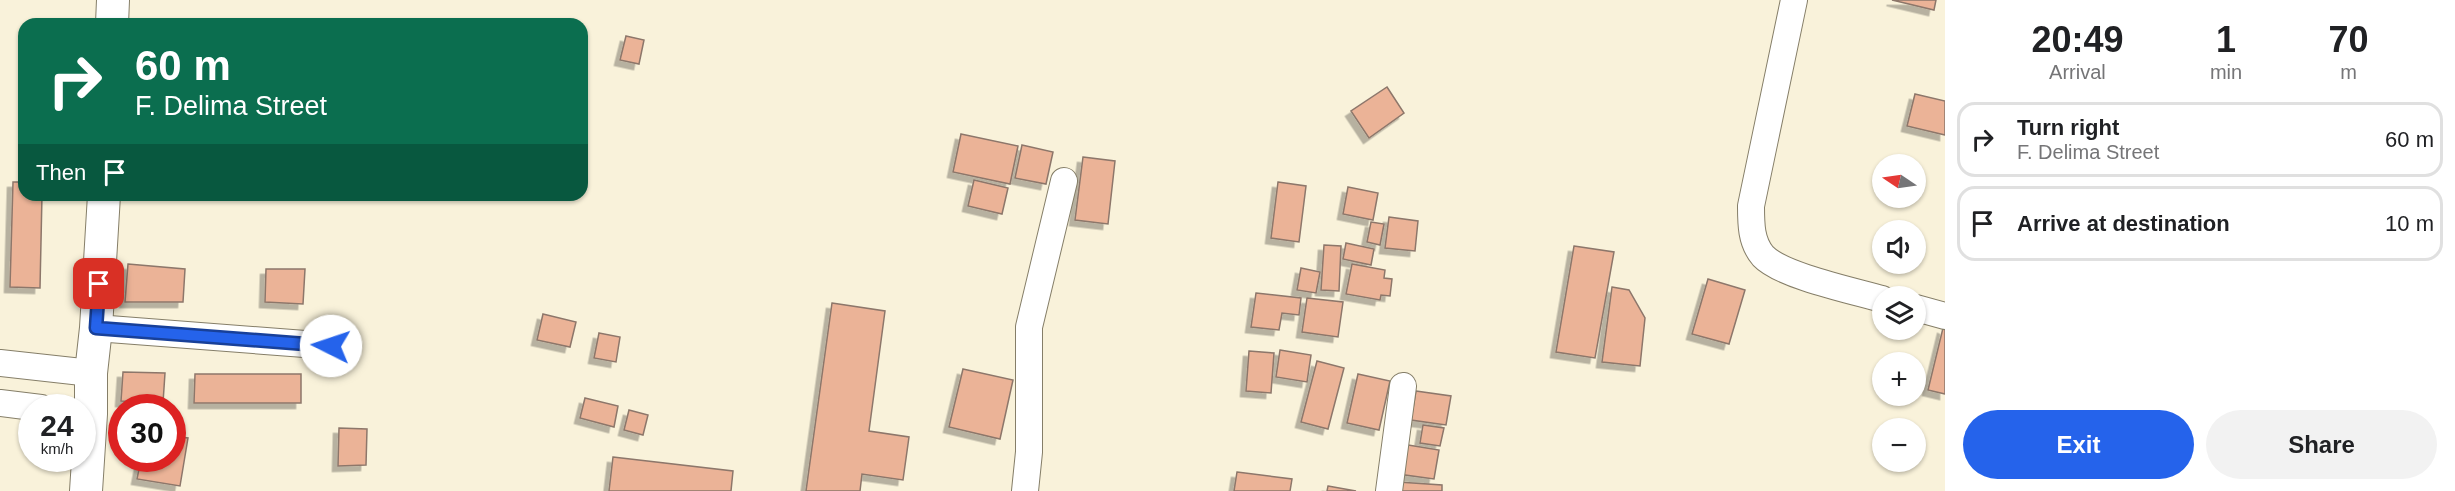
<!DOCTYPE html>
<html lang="en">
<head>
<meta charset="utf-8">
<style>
  :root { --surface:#fff; --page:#f2f2f2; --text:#202124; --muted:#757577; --line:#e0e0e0; --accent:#2563eb }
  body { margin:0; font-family:Arial,sans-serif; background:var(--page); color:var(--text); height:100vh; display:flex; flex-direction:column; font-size:22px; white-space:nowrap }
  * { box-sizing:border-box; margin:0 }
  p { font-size:20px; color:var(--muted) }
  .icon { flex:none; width:33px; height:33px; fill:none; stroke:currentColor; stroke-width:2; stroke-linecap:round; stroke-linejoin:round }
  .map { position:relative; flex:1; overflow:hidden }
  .side { display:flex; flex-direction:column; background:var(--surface); width:510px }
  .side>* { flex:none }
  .hud { position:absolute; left:18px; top:18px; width:570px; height:183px; border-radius:18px; box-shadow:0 2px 4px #0004; background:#0b6e4f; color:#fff; overflow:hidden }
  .needle { width:39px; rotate:283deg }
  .controls { position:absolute; left:1872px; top:154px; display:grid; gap:12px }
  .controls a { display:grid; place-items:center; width:54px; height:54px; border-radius:50%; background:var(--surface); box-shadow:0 2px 4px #0004; font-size:30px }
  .speed { position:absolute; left:18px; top:394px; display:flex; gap:12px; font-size:30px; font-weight:700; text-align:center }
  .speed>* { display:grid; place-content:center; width:78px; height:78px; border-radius:50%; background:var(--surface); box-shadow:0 2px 4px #0004; line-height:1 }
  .speed small { font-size:15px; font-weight:400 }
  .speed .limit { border:9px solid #d22; background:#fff; color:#111 }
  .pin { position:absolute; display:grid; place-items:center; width:51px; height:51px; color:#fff; margin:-26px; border-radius:12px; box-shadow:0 3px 9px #0006 }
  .me { position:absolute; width:66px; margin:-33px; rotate:274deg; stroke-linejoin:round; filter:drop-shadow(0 0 4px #0008) }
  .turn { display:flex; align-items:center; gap:21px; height:126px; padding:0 18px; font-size:27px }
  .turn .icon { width:78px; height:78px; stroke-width:2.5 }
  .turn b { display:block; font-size:42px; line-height:51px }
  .then { display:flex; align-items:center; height:57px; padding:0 18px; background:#0003; gap:12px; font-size:22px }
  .eta { display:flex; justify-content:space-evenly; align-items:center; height:102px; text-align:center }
  .eta b { font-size:36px; font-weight:700; line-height:42px }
  .button { display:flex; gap:12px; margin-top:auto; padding:12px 18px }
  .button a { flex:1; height:69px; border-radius:36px; background:var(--accent); color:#fff; font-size:24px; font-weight:700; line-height:69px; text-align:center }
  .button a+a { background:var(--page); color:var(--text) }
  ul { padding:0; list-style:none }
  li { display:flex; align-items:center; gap:18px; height:75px; margin:0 12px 9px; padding:0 6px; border:3px solid var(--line); border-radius:18px }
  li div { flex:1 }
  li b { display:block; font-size:22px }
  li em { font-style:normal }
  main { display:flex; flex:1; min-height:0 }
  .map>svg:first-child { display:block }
</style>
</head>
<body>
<main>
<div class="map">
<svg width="1945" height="491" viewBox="0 0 1945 491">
  <defs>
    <filter id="shadow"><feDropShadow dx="-5.5" dy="5.5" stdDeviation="0" flood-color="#0004"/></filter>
  </defs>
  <rect width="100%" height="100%" fill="#f9f2da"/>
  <path fill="#ebb397" stroke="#8d776b" stroke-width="1.5" filter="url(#shadow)" d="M 1892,0 L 1936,0 L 1934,10 Z
    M 626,36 L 644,40 L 639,64 L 620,60 Z
    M 1387,87 L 1404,113 L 1369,138 L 1351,111 Z
    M 1915,94 L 1945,101 L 1945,135 L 1907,126 Z
    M 961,134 L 1018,146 L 1010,184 L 953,172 Z
    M 1022,145 L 1053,152 L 1046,184 L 1015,178 Z
    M 1083,157 L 1115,161 L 1108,224 L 1075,220 Z
    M 974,180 L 1008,188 L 1002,214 L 968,206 Z
    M 13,182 L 24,182 L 24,195 L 42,195 L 40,288 L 10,287 Z
    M 1278,182 L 1306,186 L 1299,242 L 1271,238 Z
    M 1348,187 L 1378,193 L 1373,220 L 1343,214 Z
    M 1389,217 L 1418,221 L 1415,251 L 1385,248 Z
    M 1371,222 L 1384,224 L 1380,245 L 1367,242 Z
    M 1346,243 L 1374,249 L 1371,265 L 1343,259 Z
    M 1324,245 L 1341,246 L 1339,291 L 1321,290 Z
    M 1574,246 L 1614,252 L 1595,358 L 1556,352 Z
    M 128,264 L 185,269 L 183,302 L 125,302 Z
    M 1352,264 L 1385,270 L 1384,278 L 1392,279 L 1390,296 L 1381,295 L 1380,300 L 1346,294 Z
    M 1301,268 L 1320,272 L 1316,293 L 1297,290 Z
    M 266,269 L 305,269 L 303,304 L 265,302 Z
    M 1708,279 L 1745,290 L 1729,344 L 1692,334 Z
    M 1612,287 L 1629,290 L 1645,318 L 1640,366 L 1602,362 Z
    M 1256,293 L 1301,298 L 1299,315 L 1282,313 L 1279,330 L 1251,327 Z
    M 1307,298 L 1343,302 L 1338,337 L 1302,332 Z
    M 832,303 L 885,311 L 869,431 L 909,437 L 903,480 L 862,474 L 860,491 L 806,491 Z
    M 543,314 L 576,322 L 570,347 L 537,340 Z
    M 1943,328 L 1945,329 L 1945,394 L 1928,390 Z
    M 599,333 L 620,337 L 616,362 L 594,358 Z
    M 1280,350 L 1311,355 L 1307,382 L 1276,377 Z
    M 1249,351 L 1274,353 L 1271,393 L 1246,391 Z
    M 1317,361 L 1344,368 L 1328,429 L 1301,422 Z
    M 963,369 L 1013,380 L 1000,439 L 949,427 Z
    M 123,372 L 165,373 L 163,403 L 121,401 Z
    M 195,374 L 301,374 L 301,403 L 194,403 Z
    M 1358,374 L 1390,381 L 1379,430 L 1347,423 Z
    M 1416,391 L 1451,396 L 1446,425 L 1411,420 Z
    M 585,398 L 618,406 L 614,427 L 580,418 Z
    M 629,410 L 648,415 L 643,435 L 624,430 Z
    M 1423,425 L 1444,428 L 1440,446 L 1420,443 Z
    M 339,428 L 367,429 L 366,465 L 338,466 Z
    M 172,436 L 188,438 L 180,486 L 137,479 L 141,459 L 172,459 Z
    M 1402,444 L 1439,450 L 1434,479 L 1398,474 Z
    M 613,457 L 733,471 L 731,491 L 609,491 Z
    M 1237,472 L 1292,479 L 1290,491 L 1234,491 Z
    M 1398,482 L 1442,485 L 1442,491 L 1398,491 Z
    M 1328,486 L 1356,491 L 1327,491 Z"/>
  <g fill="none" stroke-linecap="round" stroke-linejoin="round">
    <g stroke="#857e68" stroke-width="28">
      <path id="minor" d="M 1794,0 L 1751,206 C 1751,224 1751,242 1763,256 C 1782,276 1854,291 1882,299
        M 1916,308 L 1945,316
        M 96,328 L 331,346
        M 0,363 L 91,373
        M 0,403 L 41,408
        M 1025,491 L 1029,452 L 1029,327 L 1064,181
        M 1389,491 L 1403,386"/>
    </g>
    <g stroke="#857e68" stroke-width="34">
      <path id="tertiary" d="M 112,24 L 113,0
        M 86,491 L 91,414 L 91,373 L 96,328 L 104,195"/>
    </g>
    <use href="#minor" stroke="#fff" stroke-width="26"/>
    <use href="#tertiary" stroke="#fff" stroke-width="32"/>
  </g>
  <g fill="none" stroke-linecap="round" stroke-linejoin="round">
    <g stroke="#184099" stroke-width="15">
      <path id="route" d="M 99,284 L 96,328 L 331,346"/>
    </g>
    <use href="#route" stroke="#2563eb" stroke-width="10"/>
  </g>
</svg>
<div class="controls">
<a><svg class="needle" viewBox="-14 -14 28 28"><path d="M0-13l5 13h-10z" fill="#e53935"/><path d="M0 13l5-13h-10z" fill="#757577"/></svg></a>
<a><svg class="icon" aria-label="sound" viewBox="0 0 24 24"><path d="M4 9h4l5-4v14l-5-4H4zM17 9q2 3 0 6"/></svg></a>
<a><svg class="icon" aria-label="layers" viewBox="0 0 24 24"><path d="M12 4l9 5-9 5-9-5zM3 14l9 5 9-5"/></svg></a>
<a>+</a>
<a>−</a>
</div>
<div class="speed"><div>24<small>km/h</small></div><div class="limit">30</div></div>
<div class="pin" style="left:99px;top:284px;background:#d93025"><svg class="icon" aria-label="arrive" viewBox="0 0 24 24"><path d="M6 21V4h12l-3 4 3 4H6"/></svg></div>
<svg class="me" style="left:331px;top:346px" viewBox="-20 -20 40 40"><circle r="19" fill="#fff"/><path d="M0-13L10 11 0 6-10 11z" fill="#2563eb"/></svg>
<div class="hud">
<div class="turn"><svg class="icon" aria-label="right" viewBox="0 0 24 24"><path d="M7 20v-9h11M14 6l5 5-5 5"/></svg><div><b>60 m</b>F. Delima Street</div></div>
<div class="then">Then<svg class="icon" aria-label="arrive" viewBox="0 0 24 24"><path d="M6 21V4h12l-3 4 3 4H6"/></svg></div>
</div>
</div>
<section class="side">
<div class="eta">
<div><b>20:49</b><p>Arrival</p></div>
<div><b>1</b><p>min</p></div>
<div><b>70</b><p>m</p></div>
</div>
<ul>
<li><svg class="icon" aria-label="right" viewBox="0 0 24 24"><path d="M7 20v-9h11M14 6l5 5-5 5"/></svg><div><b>Turn right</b><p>F. Delima Street</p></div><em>60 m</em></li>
<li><svg class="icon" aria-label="arrive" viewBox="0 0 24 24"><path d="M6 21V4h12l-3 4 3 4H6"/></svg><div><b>Arrive at destination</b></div><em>10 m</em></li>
</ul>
<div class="button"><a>Exit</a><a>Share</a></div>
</section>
</main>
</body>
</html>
